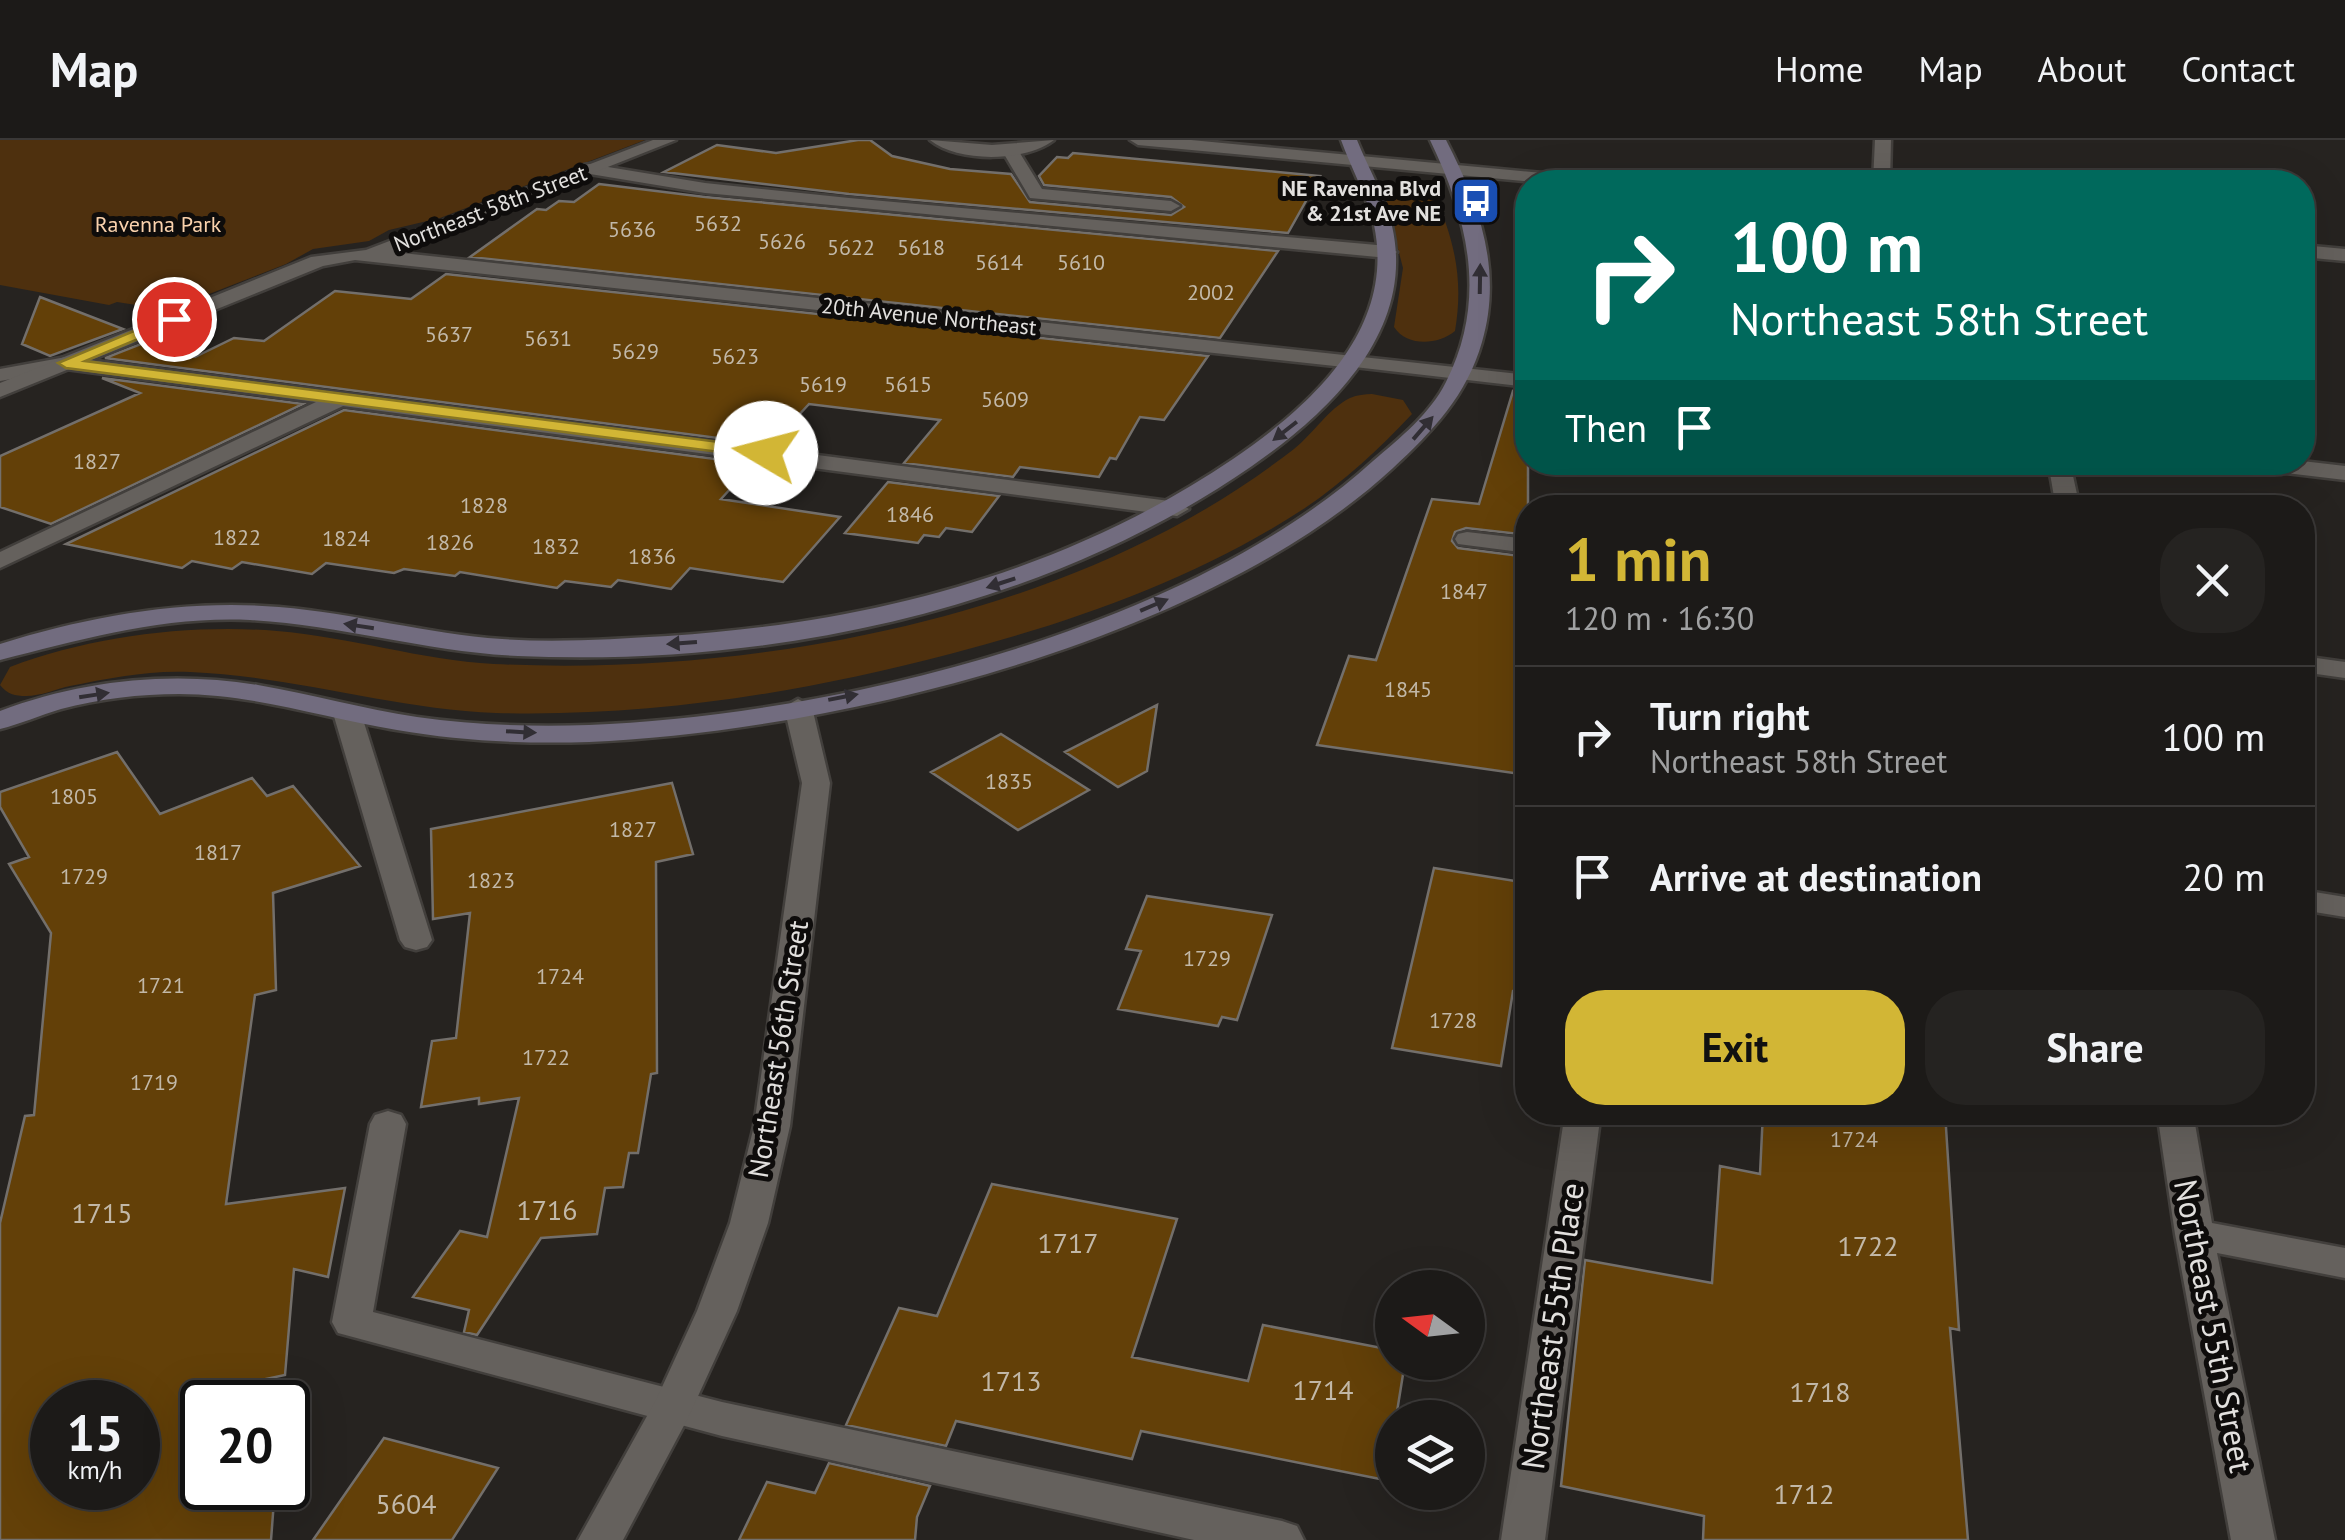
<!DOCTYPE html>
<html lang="en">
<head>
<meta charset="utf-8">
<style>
  :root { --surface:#1c1a18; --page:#252321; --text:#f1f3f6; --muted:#a0a1a2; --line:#3a3837; --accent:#d2b635 }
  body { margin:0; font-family:"PT Sans",sans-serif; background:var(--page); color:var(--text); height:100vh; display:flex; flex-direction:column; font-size:38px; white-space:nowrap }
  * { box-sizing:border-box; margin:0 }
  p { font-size:32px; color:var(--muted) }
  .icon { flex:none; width:55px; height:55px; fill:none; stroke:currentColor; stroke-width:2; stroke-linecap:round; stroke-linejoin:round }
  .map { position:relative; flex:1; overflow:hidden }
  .sheet { position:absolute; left:1515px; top:355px; width:800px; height:630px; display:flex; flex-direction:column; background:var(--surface); border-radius:40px; box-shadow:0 10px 40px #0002,0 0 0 2px var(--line) }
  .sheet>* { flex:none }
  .guide { position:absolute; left:1515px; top:30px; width:800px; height:305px; border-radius:40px; box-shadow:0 10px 40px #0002,0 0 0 2px var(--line); background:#00695c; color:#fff; overflow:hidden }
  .needle { width:65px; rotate:285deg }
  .fabs { position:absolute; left:1375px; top:1130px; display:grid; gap:20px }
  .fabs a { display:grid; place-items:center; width:110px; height:110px; border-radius:50%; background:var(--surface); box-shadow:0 10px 40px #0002,0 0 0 2px var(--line); font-size:50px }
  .speed { position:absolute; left:30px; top:1240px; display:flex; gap:20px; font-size:50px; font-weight:700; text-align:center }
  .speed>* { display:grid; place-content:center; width:130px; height:130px; border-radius:50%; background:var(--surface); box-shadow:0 10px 40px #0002,0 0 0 2px var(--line); line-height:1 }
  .speed small { font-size:25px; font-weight:400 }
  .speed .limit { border:5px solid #111; border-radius:15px; background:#fff; color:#111 }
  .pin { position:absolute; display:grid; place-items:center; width:85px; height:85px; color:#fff; margin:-42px; border:5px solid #fff; border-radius:50%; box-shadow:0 2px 10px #0007 }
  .me { position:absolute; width:110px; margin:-55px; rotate:278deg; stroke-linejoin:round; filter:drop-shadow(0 0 8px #0008) }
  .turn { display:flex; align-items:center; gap:35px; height:210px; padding:0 50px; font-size:45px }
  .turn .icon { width:130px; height:130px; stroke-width:2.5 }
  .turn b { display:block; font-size:70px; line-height:85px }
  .then { display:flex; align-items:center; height:95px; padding:0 50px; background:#0003; gap:20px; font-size:38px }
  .round { display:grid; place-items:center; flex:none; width:105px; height:105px; border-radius:40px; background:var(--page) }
  .overview { display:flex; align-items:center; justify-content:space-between; height:170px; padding:0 50px }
  h1 { font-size:60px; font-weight:600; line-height:75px; color:var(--accent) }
  .primary-button { display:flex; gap:20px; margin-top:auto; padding:20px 50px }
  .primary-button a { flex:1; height:115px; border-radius:40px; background:var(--accent); color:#111; font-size:40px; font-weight:600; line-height:115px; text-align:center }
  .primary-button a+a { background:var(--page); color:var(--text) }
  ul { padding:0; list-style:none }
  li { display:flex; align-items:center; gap:30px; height:140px; padding:0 50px; border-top:2px solid var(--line) }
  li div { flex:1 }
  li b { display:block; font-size:38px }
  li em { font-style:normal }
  header { display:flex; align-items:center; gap:60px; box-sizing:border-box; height:140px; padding:0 50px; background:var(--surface); border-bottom:2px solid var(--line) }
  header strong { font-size:48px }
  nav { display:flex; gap:55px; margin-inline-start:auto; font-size:35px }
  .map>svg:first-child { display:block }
</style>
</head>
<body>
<header>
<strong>Map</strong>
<nav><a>Home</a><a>Map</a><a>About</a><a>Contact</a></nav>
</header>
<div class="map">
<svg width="2345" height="1400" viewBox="0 0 2345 1400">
  <rect width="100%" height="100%" fill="#262320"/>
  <path fill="#4e300e" d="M 0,0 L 645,0 L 440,78 L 389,90 L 369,101 L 313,109 L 286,124 L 168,170 L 117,162 L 109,165 L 0,145 Z
    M 1426,46 L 1433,51 C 1454,99 1464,138 1455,191 C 1438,205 1407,207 1394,187 L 1403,128 L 1384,55 L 1392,48 Z
    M 1372,254 L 1403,260 L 1412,274 C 1379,309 1345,341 1305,368 C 1198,438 1073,482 950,514 C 800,553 652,577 496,573 C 392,569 293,536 190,532 C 150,530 109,538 70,546 C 56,549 41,556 26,556 C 15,556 7,554 0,545 L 10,527 C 92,496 190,484 277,491 C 350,497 421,520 494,524 C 618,530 748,520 869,494 C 972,473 1074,439 1168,390 C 1212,367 1255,339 1294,309 C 1313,294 1329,268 1350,258 C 1357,255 1365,254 1372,254 Z"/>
  <path fill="#634008" stroke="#736f6b" stroke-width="2.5" fill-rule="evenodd" d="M 858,0 L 870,0 L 892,16 L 950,29 L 1011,34 L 1030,62 L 1171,75 L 1184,67 L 1171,57 L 1044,45 L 1039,36 L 1057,17 L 1068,18 L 1073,13 L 1320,36 L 1288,93 L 849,54 L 664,32 L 717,5 L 776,13 Z
    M 599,44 L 705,57 L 1278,111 L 1220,198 L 470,117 L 537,69 L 546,70 L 559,61 L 574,62 Z
    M 446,134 L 1208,216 L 1164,280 L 1140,277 L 1116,319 L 1110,318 L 1099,337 L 1020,327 L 1013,337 L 904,323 L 940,280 L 809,264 L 771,305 L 105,218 L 151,200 L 195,217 L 234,198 L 264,201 L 335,151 L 411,159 Z
    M 40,157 L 123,189 L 50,216 L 22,204 Z
    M 102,238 L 303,264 L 51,384 L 0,367 L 0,316 L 140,253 Z
    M 1513,251 L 1528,253 L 1528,395 L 1466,388 L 1455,392 L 1452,401 L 1458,408 L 1528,417 L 1528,635 L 1317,605 L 1349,516 L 1376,520 L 1432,359 L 1479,364 Z
    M 344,270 L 753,324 L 721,359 L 840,377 L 783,442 L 690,428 L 671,449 L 618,440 L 611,447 L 565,441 L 557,448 L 460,432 L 455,436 L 404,429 L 394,433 L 326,423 L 312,434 L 242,422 L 232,429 L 192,421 L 182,428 L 66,404 Z
    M 888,342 L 999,356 L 972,392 L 946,388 L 939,397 L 924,395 L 918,403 L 845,393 Z
    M 1157,565 L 1147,631 L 1118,647 L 1065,612 Z
    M 1001,594 L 1089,650 L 1018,690 L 931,632 Z
    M 117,612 L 160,674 L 252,638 L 267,656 L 293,646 L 360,726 L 273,753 L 276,850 L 255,855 L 226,1064 L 345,1048 L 328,1137 L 294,1129 L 285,1235 L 227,1247 L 242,1262 L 202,1262 L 202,1348 L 275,1348 L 271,1400 L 0,1400 L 0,1083 L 25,976 L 34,975 L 51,793 L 9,724 L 29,717 L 0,667 L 0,652 ZM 52,1262 L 138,1262 L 138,1348 L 52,1348 Z
    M 672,643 L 693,714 L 656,722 L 657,933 L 651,934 L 638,1013 L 629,1013 L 623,1047 L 605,1048 L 597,1094 L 541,1098 L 477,1195 L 464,1192 L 469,1170 L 413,1157 L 460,1091 L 487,1097 L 519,958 L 479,964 L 479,958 L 421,967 L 432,901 L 456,898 L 470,773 L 433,779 L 431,689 Z
    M 1434,728 L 1528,743 L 1528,813 L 1522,852 L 1513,851 L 1501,926 L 1392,908 Z
    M 1147,756 L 1272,775 L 1237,880 L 1222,877 L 1218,886 L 1118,869 L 1141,811 L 1126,809 Z
    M 1763,972 L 1945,972 L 1959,1190 L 1950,1188 L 1968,1400 L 1703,1400 L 1704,1376 L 1561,1346 L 1585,1120 L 1712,1143 L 1720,1026 L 1760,1034 Z
    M 992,1044 L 1177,1079 L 1132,1217 L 1248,1241 L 1263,1185 L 1392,1210 L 1392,1222 L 1405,1222 L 1396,1278 L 1392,1278 L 1385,1340 L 1141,1291 L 1132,1319 L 956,1281 L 946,1306 L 846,1285 L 899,1168 L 937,1176 Z
    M 384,1298 L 498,1328 L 452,1400 L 313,1400 Z
    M 829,1323 L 930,1346 L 917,1377 L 915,1400 L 739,1400 L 767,1342 L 815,1353 Z"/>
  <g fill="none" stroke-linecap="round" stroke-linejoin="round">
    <g stroke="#423f3c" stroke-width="5">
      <path id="service" d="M 1003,5 L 1015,5 L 1042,49 L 1171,61 L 1180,66 L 1171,71 L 1030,58 L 1001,9 Z
        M 590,24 L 705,43 L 849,58 L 1388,106 L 1397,112 L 1388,118 L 705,53 L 584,33 L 584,25 Z
        M 66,217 L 1177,362 L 1189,369 L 1177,376 L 343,266 L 0,428 L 0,412 L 316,262 L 66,229 L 0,241 L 0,229 Z
        M 1467,392 L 1528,399 L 1528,413 L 1458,404 L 1455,399 L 1458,394 Z
        M 347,565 L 361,573 L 432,800 L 427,807 L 416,810 L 405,807 L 400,800 L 333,573 Z
        M 2302,750 L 2345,757 L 2345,777 L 2302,770 Z
        M 388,971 L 401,975 L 406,984 L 373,1172 L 722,1262 L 1282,1381 L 1297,1386 L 1304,1400 L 1194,1400 L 722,1296 L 338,1193 L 332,1182 L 370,984 L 375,975 Z
        M 1565,972 L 1601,972 L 1545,1400 L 1501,1400 Z"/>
    </g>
    <g stroke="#423f3c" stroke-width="5">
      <path id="minor" d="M 653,0 L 676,0 L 393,112 L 1353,216 L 1363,222 L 1353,228 L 355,120 L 323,126 L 0,257 L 0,243 L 311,117 L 366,110 Z
        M 930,0 L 992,5 L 1054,0 C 1026,22 958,23 930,0 Z
        M 1130,0 L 1191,0 L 1584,37 L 1593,42 L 1534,42 L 1138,5 Z
        M 1875,0 L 1891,0 L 1890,42 L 1873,42 Z
        M 2302,105 L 2345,109 L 2345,121 L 2302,117 Z
        M 2048,322 L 2070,322 L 2080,368 L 2056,368 Z
        M 2302,516 L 2345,522 L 2345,538 L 2302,532 Z
        M 798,559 L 812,567 L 830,643 L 790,986 L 768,1083 L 737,1171 L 688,1278 L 623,1400 L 578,1400 L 657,1258 L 697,1171 L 730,1083 L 754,986 L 802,643 L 784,567 Z
        M 2157,972 L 2193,972 L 2212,1083 L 2345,1108 L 2345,1138 L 2217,1113 L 2275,1400 L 2231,1400 L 2175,1094 Z"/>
    </g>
    <g stroke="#423f3c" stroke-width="5">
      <path id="tertiary" d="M 1353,216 L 1528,235 L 1528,247 L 1346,226 L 1343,222 Z
        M 2302,321 L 2345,326 L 2345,340 L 2253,329 L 2242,322 Z"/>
    </g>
    <g stroke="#423f3c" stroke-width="5">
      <path id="secondary" d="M 1341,0 L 1357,0 C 1368,28 1385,56 1392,86 C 1416,190 1330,272 1252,326 C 1043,471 770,527 518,516 C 428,512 340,485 250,480 C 163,476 83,499 0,520 L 0,504 C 90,476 184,459 279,467 C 354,473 427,494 502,499 C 557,503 613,499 668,496 C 870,483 1064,433 1233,319 C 1311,266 1396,189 1374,85 C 1367,56 1351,28 1341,0 Z
        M 1430,0 L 1446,0 C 1479,64 1503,130 1482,202 C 1467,255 1433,291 1393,328 C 1207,500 839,591 589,602 C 525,604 460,601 397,590 C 324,578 253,554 179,554 C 140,554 99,559 61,569 C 40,575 21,584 0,589 L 0,571 C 83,540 171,531 258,545 C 311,554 364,569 417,577 C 474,585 532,587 589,585 C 836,575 1187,490 1373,321 C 1400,298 1430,274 1446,242 C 1488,159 1468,79 1430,0 Z"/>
    </g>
    <use href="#service" fill="#65615d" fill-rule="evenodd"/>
    <use href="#minor" fill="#65615d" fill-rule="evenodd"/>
    <use href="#tertiary" fill="#65615d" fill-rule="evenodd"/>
    <use href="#secondary" fill="#726c7f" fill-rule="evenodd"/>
  </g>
  <defs><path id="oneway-solid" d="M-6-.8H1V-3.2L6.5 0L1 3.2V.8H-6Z" transform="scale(2.5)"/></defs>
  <g fill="#312e34">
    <use href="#oneway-solid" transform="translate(1480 139) rotate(-89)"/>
    <use href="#oneway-solid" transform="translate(1423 288) rotate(-49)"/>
    <use href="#oneway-solid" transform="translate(1285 291) rotate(142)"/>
    <use href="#oneway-solid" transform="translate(1001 443) rotate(162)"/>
    <use href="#oneway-solid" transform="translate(1154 465) rotate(-23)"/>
    <use href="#oneway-solid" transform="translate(359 486) rotate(-171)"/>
    <use href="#oneway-solid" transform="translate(682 503) rotate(176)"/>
    <use href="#oneway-solid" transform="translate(94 555) rotate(-9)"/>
    <use href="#oneway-solid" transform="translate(843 557) rotate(-11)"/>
    <use href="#oneway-solid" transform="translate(521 592) rotate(3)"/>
  </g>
  <path fill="#d2b635" stroke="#887622" stroke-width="2.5" d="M 174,174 L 179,176 L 179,182 L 85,221 L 766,308 L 774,313 L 766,318 L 66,228 L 58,223 Z"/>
  <defs>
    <g id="bus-square" transform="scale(2.5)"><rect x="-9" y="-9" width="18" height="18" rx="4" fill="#1a4fb4" stroke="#0e0c0b"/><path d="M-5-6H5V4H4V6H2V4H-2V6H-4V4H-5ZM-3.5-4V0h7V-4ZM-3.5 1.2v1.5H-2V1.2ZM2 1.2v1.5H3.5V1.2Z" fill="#fff"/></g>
  </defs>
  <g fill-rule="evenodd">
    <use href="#bus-square" x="1476" y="61"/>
  </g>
  <g text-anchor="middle" stroke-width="10" stroke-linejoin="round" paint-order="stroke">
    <g font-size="22" font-weight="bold" fill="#e2e0de" stroke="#0e0c0b" text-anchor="end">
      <text x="1441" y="56">NE Ravenna Blvd<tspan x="1441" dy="25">&amp; 21st Ave NE</tspan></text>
    </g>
    <g font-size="22" fill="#e2e0de" stroke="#0e0c0b">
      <text transform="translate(490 68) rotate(-21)" y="8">Northeast 58th Street</text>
      <text transform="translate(929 176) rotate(6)" y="8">20th Avenue Northeast</text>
    </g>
    <g font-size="22" fill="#c2b8a8">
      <text x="718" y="91">5632</text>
      <text x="632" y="97">5636</text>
      <text x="782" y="109">5626</text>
      <text x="851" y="115">5622</text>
      <text x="921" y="115">5618</text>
      <text x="999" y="130">5614</text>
      <text x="1081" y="130">5610</text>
      <text x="1211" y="160">2002</text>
      <text x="449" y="202">5637</text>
      <text x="548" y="206">5631</text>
      <text x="635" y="219">5629</text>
      <text x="735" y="224">5623</text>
      <text x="823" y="252">5619</text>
      <text x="908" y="252">5615</text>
      <text x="1005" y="267">5609</text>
      <text x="97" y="329">1827</text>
      <text x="484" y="373">1828</text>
      <text x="910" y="382">1846</text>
      <text x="237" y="405">1822</text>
      <text x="346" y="406">1824</text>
      <text x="450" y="410">1826</text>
      <text x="556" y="414">1832</text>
      <text x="652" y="424">1836</text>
      <text x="1464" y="459">1847</text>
      <text x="1408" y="557">1845</text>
      <text x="1009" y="649">1835</text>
      <text x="74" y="664">1805</text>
      <text x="633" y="697">1827</text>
      <text x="218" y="720">1817</text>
      <text x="84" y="744">1729</text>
      <text x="491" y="748">1823</text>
      <text x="1207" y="826">1729</text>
      <text x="560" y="844">1724</text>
      <text x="161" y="853">1721</text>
      <text x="1453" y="888">1728</text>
      <text x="546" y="925">1722</text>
      <text x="154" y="950">1719</text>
      <text x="1854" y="1007">1724</text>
    </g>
    <g font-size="22" fill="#fad2ad" stroke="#0e0c0b">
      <text x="158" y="92">Ravenna Park</text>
    </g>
    <g font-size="28" fill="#e2e0de" stroke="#0e0c0b">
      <text transform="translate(778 909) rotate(-81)" y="10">Northeast 56th Street</text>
    </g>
    <g font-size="28" fill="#c2b8a8">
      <text x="547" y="1080">1716</text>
      <text x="102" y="1083">1715</text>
      <text x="1068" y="1113">1717</text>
      <text x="1868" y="1116">1722</text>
      <text x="1011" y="1251">1713</text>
      <text x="1323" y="1260">1714</text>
      <text x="1820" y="1262">1718</text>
      <text x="1804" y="1364">1712</text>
      <text x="406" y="1374">5604</text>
    </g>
    <g font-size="32" fill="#e2e0de" stroke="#0e0c0b">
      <text transform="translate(1553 1186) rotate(-82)" y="11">Northeast 55th Place</text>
      <text transform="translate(2213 1186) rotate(79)" y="11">Northeast 55th Street</text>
    </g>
  </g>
</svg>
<div class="fabs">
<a><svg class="needle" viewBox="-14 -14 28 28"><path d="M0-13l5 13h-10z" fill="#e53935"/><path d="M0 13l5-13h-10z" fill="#a0a1a2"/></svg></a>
<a><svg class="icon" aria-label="layers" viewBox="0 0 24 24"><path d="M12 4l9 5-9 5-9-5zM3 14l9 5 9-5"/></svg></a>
</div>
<div class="speed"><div>15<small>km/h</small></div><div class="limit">20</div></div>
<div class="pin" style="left:174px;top:179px;background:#d93025"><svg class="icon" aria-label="arrive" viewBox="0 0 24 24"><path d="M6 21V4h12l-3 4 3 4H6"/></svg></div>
<svg class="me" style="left:766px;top:313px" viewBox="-20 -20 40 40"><circle r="19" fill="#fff"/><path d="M0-13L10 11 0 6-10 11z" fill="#d2b635"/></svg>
<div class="guide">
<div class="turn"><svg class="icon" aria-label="right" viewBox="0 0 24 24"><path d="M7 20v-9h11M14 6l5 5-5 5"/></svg><div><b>100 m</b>Northeast 58th Street</div></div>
<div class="then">Then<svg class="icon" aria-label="arrive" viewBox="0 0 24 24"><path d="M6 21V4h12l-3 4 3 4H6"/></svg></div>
</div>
<section class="sheet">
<div class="overview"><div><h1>1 min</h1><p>120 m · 16:30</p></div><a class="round"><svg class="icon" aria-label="close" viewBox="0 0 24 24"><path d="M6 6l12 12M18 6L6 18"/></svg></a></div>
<ul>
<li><svg class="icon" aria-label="right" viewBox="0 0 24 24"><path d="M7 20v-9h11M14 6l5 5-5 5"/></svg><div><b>Turn right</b><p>Northeast 58th Street</p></div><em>100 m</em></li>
<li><svg class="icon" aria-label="arrive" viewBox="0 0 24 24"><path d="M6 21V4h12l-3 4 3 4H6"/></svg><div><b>Arrive at destination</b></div><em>20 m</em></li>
</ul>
<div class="primary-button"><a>Exit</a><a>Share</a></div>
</section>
</div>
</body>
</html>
